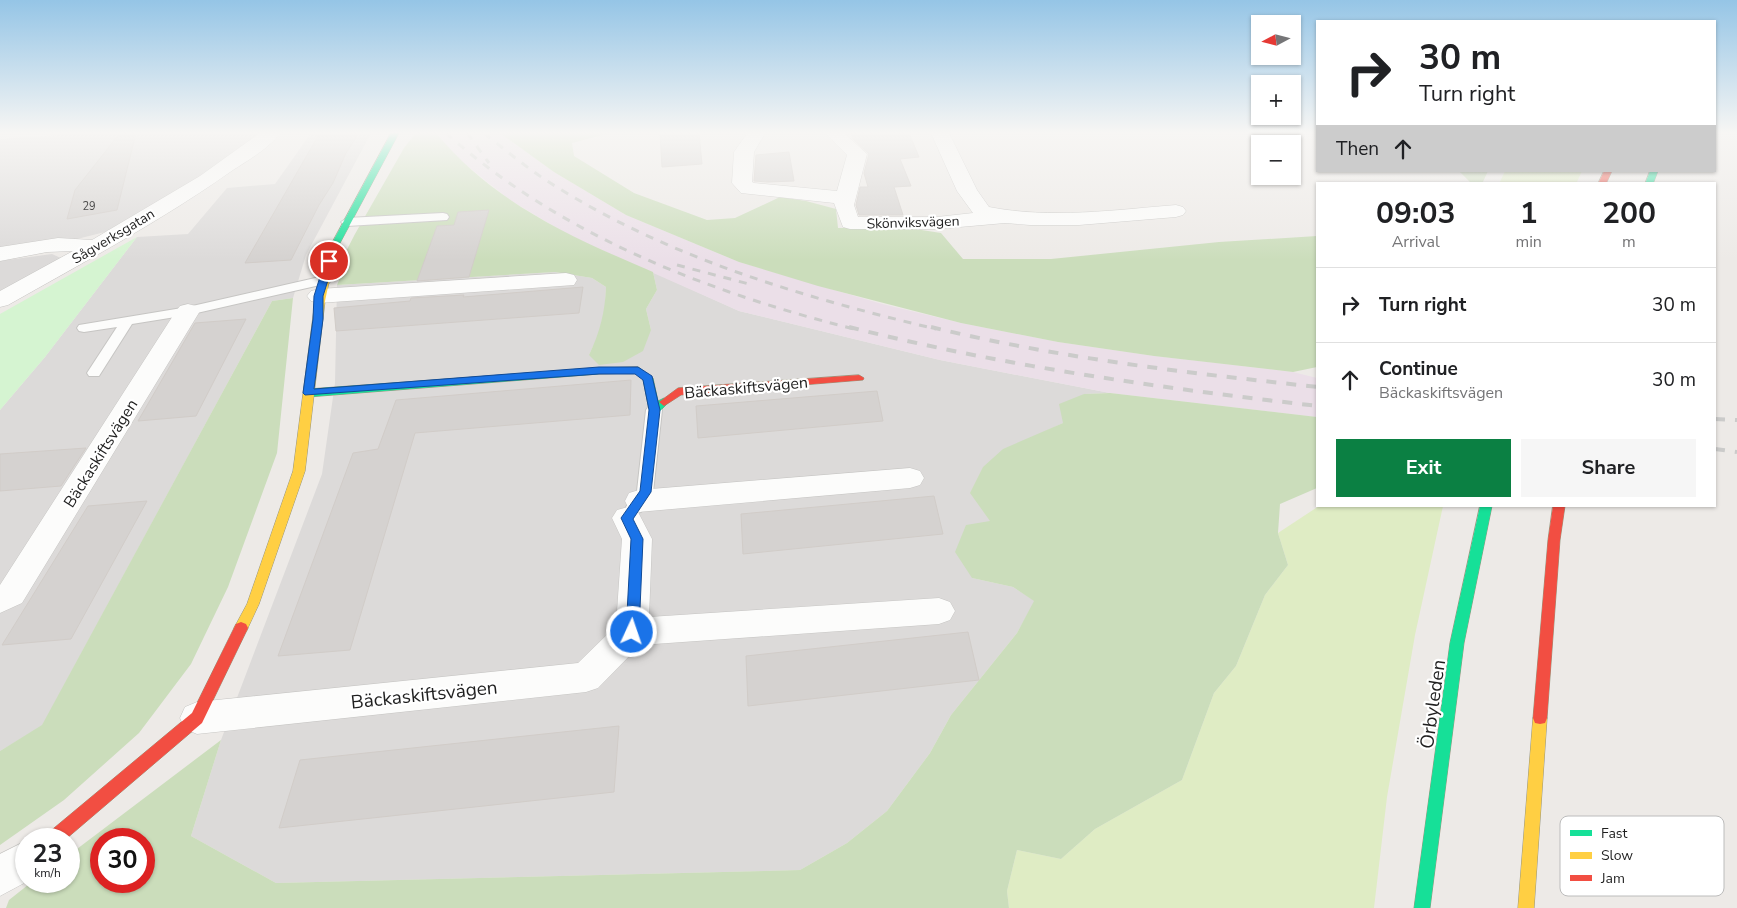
<!DOCTYPE html>
<html lang="en">
<head>
<meta charset="utf-8">
<style>
  :root { --surface:#fff; --page:#f6f6f6; --text:#202124; --muted:#757577; --line:#e0e0e0; --accent:#0b8043 }
  body { margin:0; font-family:"Nunito Sans",sans-serif; background:var(--page); color:var(--text); height:100vh; display:flex; flex-direction:column; font-size:19px; white-space:nowrap }
  * { box-sizing:border-box; margin:0 }
  p { font-size:16px; color:var(--muted) }
  .icon { flex:none; width:28px; height:28px; fill:none; stroke:currentColor; stroke-width:2; stroke-linecap:round; stroke-linejoin:round }
  .map { position:relative; flex:1; overflow:hidden }
  .drawer { position:absolute; left:1316px; top:182px; width:400px; height:325px; display:flex; flex-direction:column; background:var(--surface); border-radius:0px; box-shadow:0 1px 4px #0004 }
  .drawer>* { flex:none }
  .hud { position:absolute; left:1316px; top:20px; width:400px; height:152px; border-radius:0px; box-shadow:0 1px 4px #0004; background:#fff; color:var(--text); overflow:hidden }
  .needle { width:32px; rotate:263deg }
  .buttons { position:absolute; left:1251px; top:15px; display:grid; gap:10px }
  .buttons a { display:grid; place-items:center; width:50px; height:50px; border-radius:0px; background:var(--surface); box-shadow:0 1px 4px #0004; font-size:25px }
  .speed { position:absolute; left:15px; top:828px; display:flex; gap:10px; font-size:25px; font-weight:700; text-align:center }
  .speed>* { display:grid; place-content:center; width:65px; height:65px; border-radius:50%; background:var(--surface); box-shadow:0 1px 4px #0004; line-height:1 }
  .speed small { font-size:12px; font-weight:400 }
  .speed .limit { border:8px solid #d22; background:#fff; color:#111 }
  .pin { position:absolute; display:grid; place-items:center; width:42px; height:42px; color:#fff; margin:-21px; border:2px solid #fff; border-radius:50%; box-shadow:0 1px 5px #0007 }
  .me { position:absolute; width:55px; margin:-28px; rotate:3deg; stroke-linejoin:round; filter:drop-shadow(0 0 4px #0008) }
  .turn { display:flex; align-items:center; gap:18px; height:105px; padding:0 20px; font-size:22px }
  .turn .icon { width:65px; height:65px; stroke-width:2.5 }
  .turn b { display:block; font-size:35px; line-height:42px }
  .then { display:flex; align-items:center; height:48px; padding:0 20px; background:#0003; gap:10px; font-size:19px }
  .eta { display:flex; justify-content:space-evenly; align-items:center; height:85px; text-align:center }
  .eta b { font-size:30px; font-weight:700; line-height:35px }
  .primary-button { display:flex; gap:10px; margin-top:auto; padding:10px 20px }
  .primary-button a { flex:1; height:58px; border-radius:0px; background:var(--accent); color:#fff; font-size:20px; font-weight:700; line-height:58px; text-align:center }
  .primary-button a+a { background:var(--page); color:var(--text) }
  ul { padding:0; list-style:none }
  li { display:flex; align-items:center; gap:15px; height:75px; padding:0 20px; border-top:1px solid var(--line) }
  li div { flex:1 }
  li b { display:block; font-size:19px }
  li em { font-style:normal }
  .map>svg:first-child { display:block }
</style>
</head>
<body>
<div class="map">
<svg width="1737" height="908" viewBox="0 0 1737 908">
  <rect width="100%" height="100%" fill="#edeae7"/>
  <path fill="#dcdad9" d="M 87,133 L 262,133 L 239,152 L 113,230 L 53,245 L 0,254 L 0,139 Z
    M 311,133 L 371,133 L 306,255 L 293,298 L 272,301 L 42,726 L 0,751 L 0,410 L 45,357 L 137,237 L 188,234 L 227,188 L 275,184 Z
    M 52,254 L 63,259 L 0,295 L 0,261 Z
    M 555,272 L 592,278 L 606,287 L 605,310 L 598,336 L 589,355 L 651,330 L 646,309 L 657,290 L 653,272 L 739,311 L 940,360 L 1110,393 L 1084,394 L 1063,423 L 1046,431 L 990,521 L 972,578 L 1013,587 L 1035,601 L 1017,633 L 951,715 L 930,753 L 887,811 L 847,843 L 800,870 L 276,883 L 191,836 L 221,740 L 322,474 L 335,383 L 337,285 Z"/>
  <path fill="#ebdfe8" d="M 436,133 L 500,133 L 554,172 L 626,215 L 739,262 L 882,304 L 961,323 L 1058,342 L 1154,356 L 1293,372 L 1317,378 L 1317,417 L 1110,393 L 940,360 L 739,311 L 572,237 L 510,200 L 455,156 Z"/>
  <path fill="#dfecc4" d="M 1505,171 L 1582,171 L 1576,184 L 1499,184 Z
    M 1319,506 L 1443,506 L 1415,635 L 1387,797 L 1374,908 L 1009,908 L 1007,891 L 1017,850 L 1061,859 L 1095,829 L 1182,780 L 1214,693 L 1236,666 L 1265,595 L 1288,565 L 1278,533 Z"/>
  <path fill="#cbddbb" fill-rule="evenodd" d="M 416,133 L 436,133 C 494,203 571,237 653,272 L 657,290 L 646,309 L 651,330 L 643,351 L 623,362 L 599,365 L 589,355 C 600,332 605,312 606,287 L 592,278 L 555,272 L 337,285 L 340,278 L 339,265 L 355,234 L 404,148 Z
    M 500,133 L 610,133 L 572,143 L 574,156 L 634,193 L 707,220 L 735,218 L 780,197 L 806,201 L 836,209 L 838,228 L 902,227 L 941,233 L 963,259 L 1051,259 L 1219,242 L 1317,236 L 1317,367 L 1293,372 L 1154,356 L 1058,342 L 961,323 L 818,286 L 739,262 L 626,215 L 554,172 Z
    M 1459,171 L 1488,171 L 1482,184 L 1472,184 Z
    M 293,298 L 277,453 L 228,587 L 191,664 L 139,733 L 64,800 L 0,845 L 0,751 L 42,725 L 272,301 Z
    M 1110,393 L 1317,417 L 1317,488 L 1280,504 L 1278,533 L 1288,565 L 1265,595 L 1236,666 L 1214,693 L 1182,780 L 1095,829 L 1061,859 L 1017,850 L 1007,891 L 1009,908 L 6,908 L 9,900 L 33,881 L 69,881 L 69,855 L 221,740 L 191,836 L 276,883 L 800,870 L 847,843 L 887,811 L 930,753 L 951,715 L 1017,633 L 1034,601 L 1013,587 L 972,578 L 955,552 L 966,525 L 990,521 L 970,493 L 983,467 L 1003,449 L 1063,423 L 1059,404 L 1084,394 ZM 101,839 L 144,839 L 144,881 L 101,881 Z"/>
  <path fill="#d5f4d1" d="M 137,237 L 45,357 L 0,410 L 0,314 Z"/>
  <path fill="#d5d2d0" stroke="#d1ccc8" d="M 120,133 L 136,133 L 117,210 L 67,219 L 75,190 Z
    M 359,133 L 346,153 L 333,183 L 319,205 L 291,260 L 245,263 L 318,136 Z
    M 660,133 L 699,133 L 702,164 L 662,167 Z
    M 851,133 L 876,133 L 876,135 L 909,133 L 919,157 L 900,159 L 911,186 L 894,187 L 903,215 L 859,215 L 856,205 L 860,187 L 868,187 L 864,173 L 869,154 L 853,139 Z
    M 789,152 L 794,181 L 768,182 L 754,181 L 756,155 Z
    M 489,210 L 469,277 L 417,281 L 437,226 L 454,225 L 458,212 Z
    M 583,287 L 579,313 L 336,331 L 334,308 L 410,301 L 411,298 L 464,295 L 463,297 Z
    M 246,319 L 196,416 L 138,421 L 195,323 Z
    M 631,380 L 630,415 L 415,433 L 350,650 L 278,656 L 353,453 L 378,449 L 396,400 Z
    M 877,391 L 883,421 L 698,438 L 696,406 Z
    M 86,448 L 61,486 L 0,491 L 0,454 Z
    M 934,496 L 943,534 L 743,554 L 741,514 Z
    M 147,501 L 71,639 L 2,645 L 88,506 Z
    M 968,632 L 979,680 L 748,706 L 746,656 Z
    M 619,726 L 614,792 L 279,828 L 300,760 Z"/>
  <g fill="none" stroke-linecap="round" stroke-linejoin="round">
    <g stroke="#c6c5c3" stroke-width="2">
      <path id="lane" d="M 443,213 L 447,214 L 449,217 L 447,220 L 347,226 L 341,222 L 347,218 Z
        M 324,276 L 331,280 L 329,283 L 188,315 L 132,324 L 99,376 L 89,376 L 87,373 L 117,327 L 84,332 L 79,331 L 77,328 L 79,325 L 188,307 Z
        M 654,405 L 659,406 L 662,410 L 653,492 L 641,512 L 635,513 L 629,512 L 626,507 L 637,491 L 646,410 L 649,406 Z"/>
    </g>
    <g stroke="#c6c5c3" stroke-width="1">
      <path id="street" d="M 260,133 L 280,133 C 271,147 247,161 233,170 C 161,221 84,262 8,305 L 0,307 L 0,291 L 73,251 L 47,252 L 0,261 L 0,247 L 58,238 L 92,240 L 200,176 Z
        M 745,133 L 763,133 L 764,135 L 754,152 L 752,182 L 754,183 L 837,191 L 847,155 L 825,133 L 844,133 L 867,154 L 854,205 L 858,217 L 937,217 L 973,213 L 957,191 L 931,133 L 949,133 L 977,190 L 989,207 C 1051,219 1114,210 1176,205 L 1183,207 L 1186,211 L 1183,215 L 1176,217 L 1079,225 L 1030,225 L 1005,223 L 937,229 L 850,229 L 843,227 L 834,203 L 741,193 L 732,183 L 734,152 L 746,135 Z
        M 566,273 L 574,275 L 577,280 L 574,285 L 319,303 L 311,301 L 307,296 L 311,291 L 319,289 Z
        M 188,304 L 196,306 L 200,311 L 22,603 L 0,613 L 0,585 L 176,311 L 180,306 Z
        M 910,468 L 920,471 L 924,478 L 920,485 L 910,488 L 638,512 L 652,539 L 649,617 L 939,598 L 950,602 L 955,611 L 950,620 L 939,624 L 640,645 L 598,688 L 586,692 L 197,734 L 185,729 L 180,718 L 185,707 L 197,702 L 578,663 L 616,626 L 622,539 L 612,518 L 617,510 L 628,507 L 625,501 L 629,493 L 639,490 Z
        M 26,841 L 28,881 L 0,896 L 0,854 Z"/>
    </g>
    <g stroke="#98967e" stroke-width="1">
      <path id="fast" d="M 391,133 L 399,133 L 339,245 L 335,248 L 332,247 L 331,245 Z
        M 1650,171 L 1658,171 L 1653,184 L 1645,184 Z
        M 638,367 L 653,378 L 658,401 L 664,398 L 669,402 L 658,413 L 650,413 L 649,410 L 643,379 L 636,373 L 599,374 L 308,397 L 303,393 L 308,389 L 599,368 Z
        M 1480,506 L 1492,506 L 1464,643 L 1430,908 L 1414,908 L 1450,643 Z"/>
    </g>
    <g stroke="#98967e" stroke-width="1">
      <path id="slow" d="M 335,242 L 339,245 L 332,268 L 325,301 L 305,471 L 259,604 L 246,632 L 241,634 L 236,632 L 234,628 L 247,604 L 293,471 L 315,301 L 322,268 L 331,245 Z
        M 1540,712 L 1545,713 L 1547,718 L 1534,908 L 1518,908 L 1533,718 L 1535,713 Z"/>
    </g>
    <g stroke="#98967e" stroke-width="1">
      <path id="jam" d="M 1604,171 L 1612,171 L 1606,184 L 1598,184 Z
        M 859,375 L 864,378 L 863,380 L 681,395 L 664,406 L 659,402 L 678,388 Z
        M 1553,506 L 1565,506 L 1560,540 L 1547,718 L 1545,723 L 1540,724 L 1535,723 L 1533,718 L 1548,540 Z
        M 241,622 L 246,624 L 248,628 L 202,723 L 66,839 L 46,839 L 48,833 L 192,713 L 236,624 Z"/>
    </g>
    <use href="#lane" fill="#fcfcfb" fill-rule="evenodd"/>
    <use href="#street" fill="#fcfcfb" fill-rule="evenodd"/>
    <use href="#fast" fill="#16e098" fill-rule="evenodd"/>
    <use href="#slow" fill="#ffcf43" fill-rule="evenodd"/>
    <use href="#jam" fill="#f24e42" fill-rule="evenodd"/>
    <path stroke="#cbcbca" stroke-width="3" stroke-dasharray="8 8" stroke-linecap="butt" d="M 446,133 C 560,235 707,292 854,329
      M 467,133 L 489,163
      M 484,133 C 509,153 533,173 560,189 C 675,260 806,298 936,329
      M 677,265 L 749,284"/>
    <path stroke="#cbcbca" stroke-width="4" stroke-dasharray="10 10" stroke-linecap="butt" d="M 849,327 C 1003,366 1160,388 1318,406
      M 931,327 C 1058,358 1188,373 1318,387
      M 1715,419 L 1737,420
      M 1715,449 L 1737,452"/>
  </g>
  <linearGradient id="sky" x2="0" y2="1"><stop stop-color="#95c5e6"/><stop offset="0.51" stop-color="#f7f6f4"/><stop offset="1" stop-color="#f7f6f4" stop-opacity="0"/></linearGradient>
  <rect width="1737" height="260" fill="url(#sky)"/>
  <path fill="#1a73e8" stroke="#114b97" d="M 329,258 L 334,261 L 323,296 L 323,319 L 314,389 L 599,367 L 638,367 L 652,376 L 660,410 L 651,492 L 633,519 L 643,539 L 639,632 L 637,636 L 632,637 L 628,636 L 626,632 L 631,539 L 621,518 L 640,491 L 649,410 L 643,380 L 635,374 L 599,374 L 305,395 L 303,393 L 313,319 L 314,296 L 325,261 Z"/>
  <g text-anchor="middle" stroke-width="4.5" stroke-linejoin="round" paint-order="stroke">
    <g font-size="11" fill="#4c4c4b">
      <text x="89" y="210">29</text>
    </g>
    <g font-size="14" fill="#1f1f1f" stroke="#fff">
      <text transform="translate(913 222) rotate(-2)" y="5">Skönviksvägen</text>
      <text transform="translate(113 236) rotate(-31)" y="5">Sågverksgatan</text>
    </g>
    <g font-size="16" fill="#1f1f1f" stroke="#fff">
      <text transform="translate(746 387) rotate(-5)" y="6">Bäckaskiftsvägen</text>
      <text transform="translate(100 453) rotate(-58)" y="6">Bäckaskiftsvägen</text>
    </g>
    <g font-size="19" fill="#1f1f1f" stroke="#fff">
      <text transform="translate(424 694) rotate(-6)" y="7">Bäckaskiftsvägen</text>
      <text transform="translate(1432 704) rotate(-82)" y="7">Örbyleden</text>
    </g>
  </g>
  <rect x="1560" y="816" width="164" height="80" rx="8" fill="#fff" stroke="#bcbcbc" stroke-width="1"/>
  <rect x="1570" y="830" width="22" height="6" fill="#16e098"/>
  <rect x="1570" y="852" width="22" height="7" fill="#ffcf43"/>
  <rect x="1570" y="875" width="22" height="6" fill="#f24e42"/>
  <g font-size="14" fill="#1f1f1f">
    <text x="1601" y="838">Fast</text>
    <text x="1601" y="860">Slow</text>
    <text x="1601" y="883">Jam</text>
  </g>
</svg>
<div class="buttons">
<a><svg class="needle" viewBox="-14 -14 28 28"><path d="M0-13l5 13h-10z" fill="#e53935"/><path d="M0 13l5-13h-10z" fill="#757577"/></svg></a>
<a>+</a>
<a>−</a>
</div>
<div class="speed"><div>23<small>km/h</small></div><div class="limit">30</div></div>
<div class="pin" style="left:329px;top:261px;background:#d93025"><svg class="icon" aria-label="arrive" viewBox="0 0 24 24"><path d="M6 21V4h12l-3 4 3 4H6"/></svg></div>
<svg class="me" style="left:632px;top:632px" viewBox="-20 -20 40 40"><circle r="17" fill="#1a73e8" stroke="#fff" stroke-width="3"/><path d="M0-11L8 9 0 5-8 9z" fill="#fff"/></svg>
<div class="hud">
<div class="turn"><svg class="icon" aria-label="right" viewBox="0 0 24 24"><path d="M7 20v-9h11M14 6l5 5-5 5"/></svg><div><b>30 m</b>Turn right</div></div>
<div class="then">Then<svg class="icon" aria-label="ahead" viewBox="0 0 24 24"><path d="M12 20V5M6 11l6-6 6 6"/></svg></div>
</div>
<section class="drawer">
<div class="eta">
<div><b>09:03</b><p>Arrival</p></div>
<div><b>1</b><p>min</p></div>
<div><b>200</b><p>m</p></div>
</div>
<ul>
<li><svg class="icon" aria-label="right" viewBox="0 0 24 24"><path d="M7 20v-9h11M14 6l5 5-5 5"/></svg><div><b>Turn right</b></div><em>30 m</em></li>
<li><svg class="icon" aria-label="ahead" viewBox="0 0 24 24"><path d="M12 20V5M6 11l6-6 6 6"/></svg><div><b>Continue</b><p>Bäckaskiftsvägen</p></div><em>30 m</em></li>
</ul>
<div class="primary-button"><a>Exit</a><a>Share</a></div>
</section>
</div>
</body>
</html>
